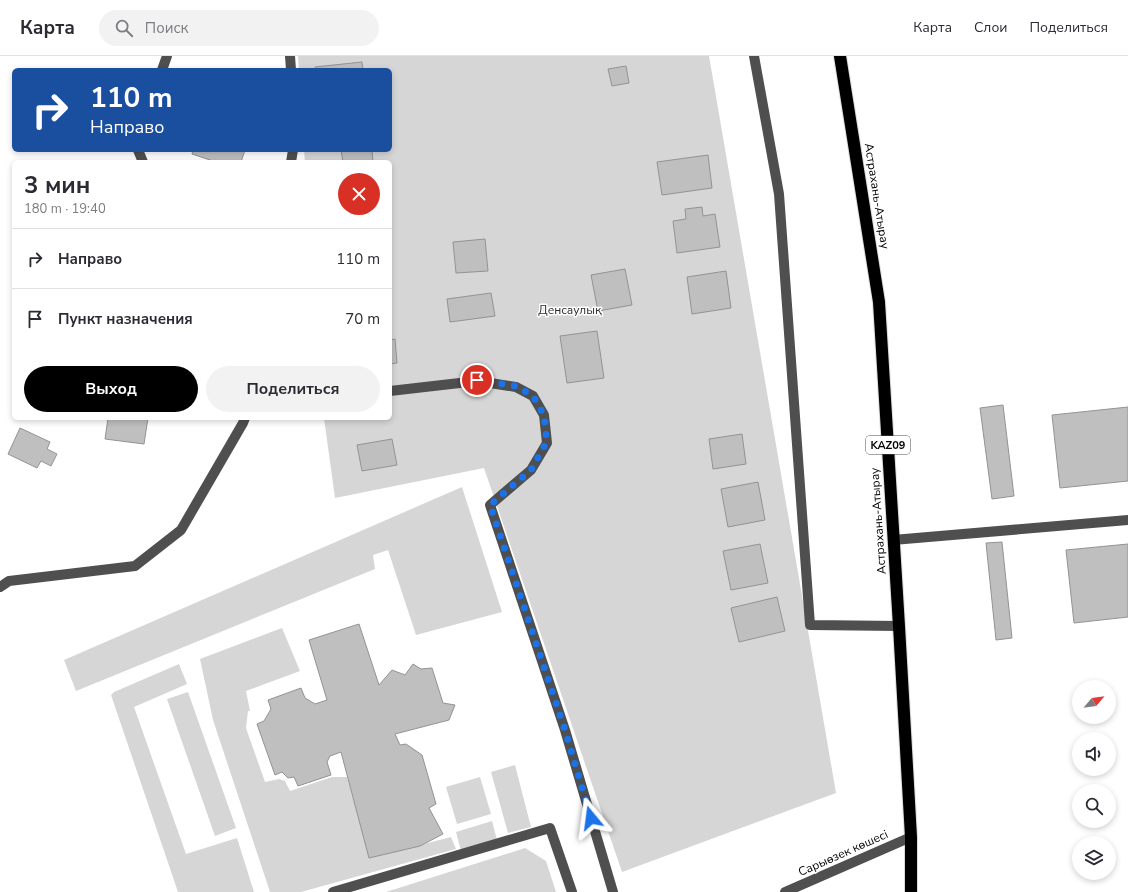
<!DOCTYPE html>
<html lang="ru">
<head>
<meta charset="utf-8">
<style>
  :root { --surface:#fff; --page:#f2f2f3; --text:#2b2b33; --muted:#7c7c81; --line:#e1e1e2; --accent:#000 }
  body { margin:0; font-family:"Nunito Sans",sans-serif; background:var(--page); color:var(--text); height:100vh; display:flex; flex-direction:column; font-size:15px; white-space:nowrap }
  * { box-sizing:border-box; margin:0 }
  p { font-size:13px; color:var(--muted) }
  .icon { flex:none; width:22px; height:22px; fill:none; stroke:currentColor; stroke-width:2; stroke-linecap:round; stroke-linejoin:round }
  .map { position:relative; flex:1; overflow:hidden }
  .drawer { position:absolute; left:12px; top:104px; width:380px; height:260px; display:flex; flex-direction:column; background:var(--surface); border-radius:6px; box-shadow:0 2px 6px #0003 }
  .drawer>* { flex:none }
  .guide { position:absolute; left:12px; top:12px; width:380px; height:84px; border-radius:6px; box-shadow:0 2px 6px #0003; background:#1a4fa0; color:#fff; overflow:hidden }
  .needle { width:26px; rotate:61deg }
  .tools { position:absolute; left:1072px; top:624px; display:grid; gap:8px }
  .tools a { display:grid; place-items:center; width:44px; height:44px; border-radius:50%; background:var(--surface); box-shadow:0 2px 6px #0003; font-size:20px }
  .pin { position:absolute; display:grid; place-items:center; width:34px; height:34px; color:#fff; margin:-17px; border:2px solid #fff; border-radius:50%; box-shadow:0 1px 4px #0007 }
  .me { position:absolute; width:44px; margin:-22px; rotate:344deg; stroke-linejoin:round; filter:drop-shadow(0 0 3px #0008) }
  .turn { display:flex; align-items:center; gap:14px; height:84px; padding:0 12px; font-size:18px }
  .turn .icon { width:52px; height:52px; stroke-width:2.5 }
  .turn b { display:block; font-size:28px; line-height:34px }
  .round { display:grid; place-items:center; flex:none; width:42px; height:42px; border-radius:21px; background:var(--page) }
  .overview { display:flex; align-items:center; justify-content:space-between; height:68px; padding:0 12px }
  h1 { font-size:24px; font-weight:700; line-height:30px }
  .primary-button { display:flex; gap:8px; margin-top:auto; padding:8px 12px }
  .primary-button a { flex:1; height:46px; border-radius:24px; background:var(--accent); color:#fff; font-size:16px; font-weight:700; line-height:46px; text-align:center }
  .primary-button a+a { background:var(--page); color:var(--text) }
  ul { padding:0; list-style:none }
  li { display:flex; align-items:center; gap:12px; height:60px; padding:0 12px; border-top:1px solid var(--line) }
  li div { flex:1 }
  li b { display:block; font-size:15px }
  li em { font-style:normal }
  header { display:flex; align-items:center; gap:24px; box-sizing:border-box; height:56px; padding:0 20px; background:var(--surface); border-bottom:1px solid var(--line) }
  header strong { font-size:19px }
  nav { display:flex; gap:22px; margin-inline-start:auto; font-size:14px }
  .search { width:280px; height:36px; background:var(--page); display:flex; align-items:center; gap:10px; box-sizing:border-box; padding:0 14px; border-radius:22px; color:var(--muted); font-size:15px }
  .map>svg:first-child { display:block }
</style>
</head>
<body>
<header>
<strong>Карта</strong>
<div class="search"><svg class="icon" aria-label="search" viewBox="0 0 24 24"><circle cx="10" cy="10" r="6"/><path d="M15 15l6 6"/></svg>Поиск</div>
<nav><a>Карта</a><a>Слои</a><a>Поделиться</a></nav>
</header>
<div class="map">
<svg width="1128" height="836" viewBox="0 0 1128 836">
  <rect width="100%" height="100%" fill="#fff"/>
  <path fill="#d6d6d6" d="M 298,0 L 709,0 L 836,737 L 622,816 L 484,412 L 335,442 L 324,362 L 390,362 L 390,106 L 305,106 L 304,94 L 390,94 L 390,14 L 299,14 Z
    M 462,431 L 502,556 L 416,579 L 388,494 L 373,499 L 375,513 L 76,635 L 64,604 Z
    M 282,572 L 300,615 L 246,635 L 250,655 L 248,655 L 246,672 L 265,726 L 279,723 L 285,725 L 290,735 L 332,721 L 347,721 L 370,802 L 451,781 L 456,793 L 301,836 L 270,836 L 213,664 L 200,603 Z
    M 179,608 L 187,628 L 134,651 L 186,798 L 237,782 L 254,836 L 178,836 L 111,639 L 114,636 Z
    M 188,636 L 236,772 L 215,780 L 167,643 Z
    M 515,709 L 531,771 L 508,777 L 491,716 Z
    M 480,721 L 491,758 L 457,768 L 446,731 Z
    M 492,765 L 497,784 L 461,795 L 456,776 Z
    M 525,792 L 546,805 L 556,836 L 386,836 Z"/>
  <path fill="#bfbfbf" stroke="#939393" d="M 362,6 L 363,14 L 315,14 L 315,11 Z
    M 626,10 L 629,27 L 612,30 L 608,13 Z
    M 193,94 L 245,94 L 241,106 L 216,106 L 192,98 Z
    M 341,94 L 372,94 L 373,106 L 343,106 Z
    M 708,99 L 712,132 L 662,139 L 657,106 Z
    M 702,151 L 703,160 L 715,158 L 720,191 L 677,197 L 673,165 L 686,163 L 685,153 Z
    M 485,183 L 488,215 L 456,217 L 453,186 Z
    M 625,213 L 632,249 L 598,255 L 591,219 Z
    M 726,215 L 731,252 L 692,258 L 687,221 Z
    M 491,237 L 495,260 L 450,266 L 447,243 Z
    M 597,275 L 604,322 L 567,327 L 560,280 Z
    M 395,283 L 397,307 L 390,308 L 390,284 Z
    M 1003,349 L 1014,440 L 992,443 L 980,352 Z
    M 1128,351 L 1128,425 L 1060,432 L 1052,359 Z
    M 108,362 L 148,362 L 144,388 L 105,383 Z
    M 20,372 L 50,386 L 47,393 L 57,398 L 51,410 L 41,405 L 37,412 L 8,398 Z
    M 742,378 L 746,408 L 713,413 L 709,383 Z
    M 392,383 L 397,409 L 362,415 L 357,389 Z
    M 758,426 L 765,464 L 728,471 L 721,433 Z
    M 1002,486 L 1012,582 L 996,584 L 986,487 Z
    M 760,488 L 768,527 L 731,534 L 723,495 Z
    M 1128,488 L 1128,561 L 1074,567 L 1066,494 Z
    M 777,541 L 785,575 L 739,586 L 731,552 Z
    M 359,568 L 379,629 L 392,614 L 405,619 L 413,608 L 421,613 L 432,612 L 443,647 L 455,649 L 449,664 L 395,678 L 400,689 L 406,688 L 422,699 L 436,748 L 429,752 L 443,778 L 420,790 L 369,802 L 341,696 L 330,700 L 327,706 L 331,719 L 298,730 L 294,721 L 288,722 L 282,716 L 275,719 L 257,668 L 264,665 L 271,653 L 268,644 L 301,632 L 305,642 L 315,648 L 327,644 L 309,584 Z"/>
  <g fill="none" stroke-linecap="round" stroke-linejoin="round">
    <g stroke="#dbdbdb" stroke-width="14">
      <path id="highway" d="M 840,0 L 879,246 L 899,570 L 911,781 L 911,836"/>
    </g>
    <path stroke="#4f4f4f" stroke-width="10" d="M 290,0 L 291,14
      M 754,0 L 779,138 L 810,569 L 899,570
      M 162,14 L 167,0
      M 138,94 L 143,106
      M 291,106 L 293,94
      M 390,335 L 477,325 L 516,331 L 533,340 L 544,359 L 547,387 L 531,414 L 490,449 L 565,674 L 613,836
      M 893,484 L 1128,464
      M 0,531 L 9,525 L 135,510 L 181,474 L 243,367 L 245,362
      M 333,836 L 550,772 L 572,836
      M 785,836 L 911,781"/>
    <use href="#highway" stroke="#000" stroke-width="12"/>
  </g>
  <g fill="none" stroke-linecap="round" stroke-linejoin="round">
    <path stroke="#1a73e8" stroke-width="7" stroke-dasharray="0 12.6" d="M 477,324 L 516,330 L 533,340 L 544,359 L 546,375 L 546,387 L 531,414 L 490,449 L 565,674 L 591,762"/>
  </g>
  <g text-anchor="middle" stroke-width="3" stroke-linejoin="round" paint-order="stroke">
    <rect fill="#fff" stroke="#4c4c4c" stroke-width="1" x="866" y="380" width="44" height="18" rx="3"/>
    <g font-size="11" font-weight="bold" fill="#000">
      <text x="888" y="393">KAZ09</text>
    </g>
    <g font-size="12" fill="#000" stroke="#fff">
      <text transform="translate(877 140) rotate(81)" y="4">Астрахань-Атырау</text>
      <text transform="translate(878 465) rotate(-94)" y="4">Астрахань-Атырау</text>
      <text transform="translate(843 797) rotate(-24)" y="4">Сарыөзек көшесі</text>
    </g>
    <g font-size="12" fill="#2d2d2d" stroke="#fff">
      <text x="570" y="258">Денсаулық</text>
    </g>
  </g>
</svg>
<div class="tools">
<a><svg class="needle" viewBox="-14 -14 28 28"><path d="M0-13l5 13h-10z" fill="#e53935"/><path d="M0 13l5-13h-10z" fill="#7c7c81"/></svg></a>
<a><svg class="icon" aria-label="sound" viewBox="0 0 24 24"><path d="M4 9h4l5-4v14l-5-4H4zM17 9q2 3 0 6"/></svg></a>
<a><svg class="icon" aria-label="search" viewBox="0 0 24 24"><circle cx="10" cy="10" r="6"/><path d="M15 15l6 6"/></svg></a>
<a><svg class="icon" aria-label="layers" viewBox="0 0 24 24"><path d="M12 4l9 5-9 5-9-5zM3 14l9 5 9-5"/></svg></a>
</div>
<div class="pin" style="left:477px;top:324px;background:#d93025"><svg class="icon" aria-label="arrive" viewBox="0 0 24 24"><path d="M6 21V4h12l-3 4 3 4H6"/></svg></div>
<svg class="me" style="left:591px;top:762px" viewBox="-20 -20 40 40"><path d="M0-17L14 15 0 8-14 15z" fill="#1a73e8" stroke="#fff" stroke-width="4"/></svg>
<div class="guide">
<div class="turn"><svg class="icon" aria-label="right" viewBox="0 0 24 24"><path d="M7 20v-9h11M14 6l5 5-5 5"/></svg><div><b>110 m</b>Направо</div></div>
</div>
<section class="drawer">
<div class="overview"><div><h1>3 мин</h1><p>180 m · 19:40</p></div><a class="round" style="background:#d93025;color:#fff"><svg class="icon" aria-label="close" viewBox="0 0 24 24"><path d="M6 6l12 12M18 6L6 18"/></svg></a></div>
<ul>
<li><svg class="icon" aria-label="right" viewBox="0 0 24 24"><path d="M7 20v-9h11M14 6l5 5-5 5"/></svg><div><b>Направо</b></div><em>110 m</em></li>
<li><svg class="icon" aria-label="arrive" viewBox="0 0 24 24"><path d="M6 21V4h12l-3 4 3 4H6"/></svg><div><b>Пункт назначения</b></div><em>70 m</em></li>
</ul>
<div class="primary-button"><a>Выход</a><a>Поделиться</a></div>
</section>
</div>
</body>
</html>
